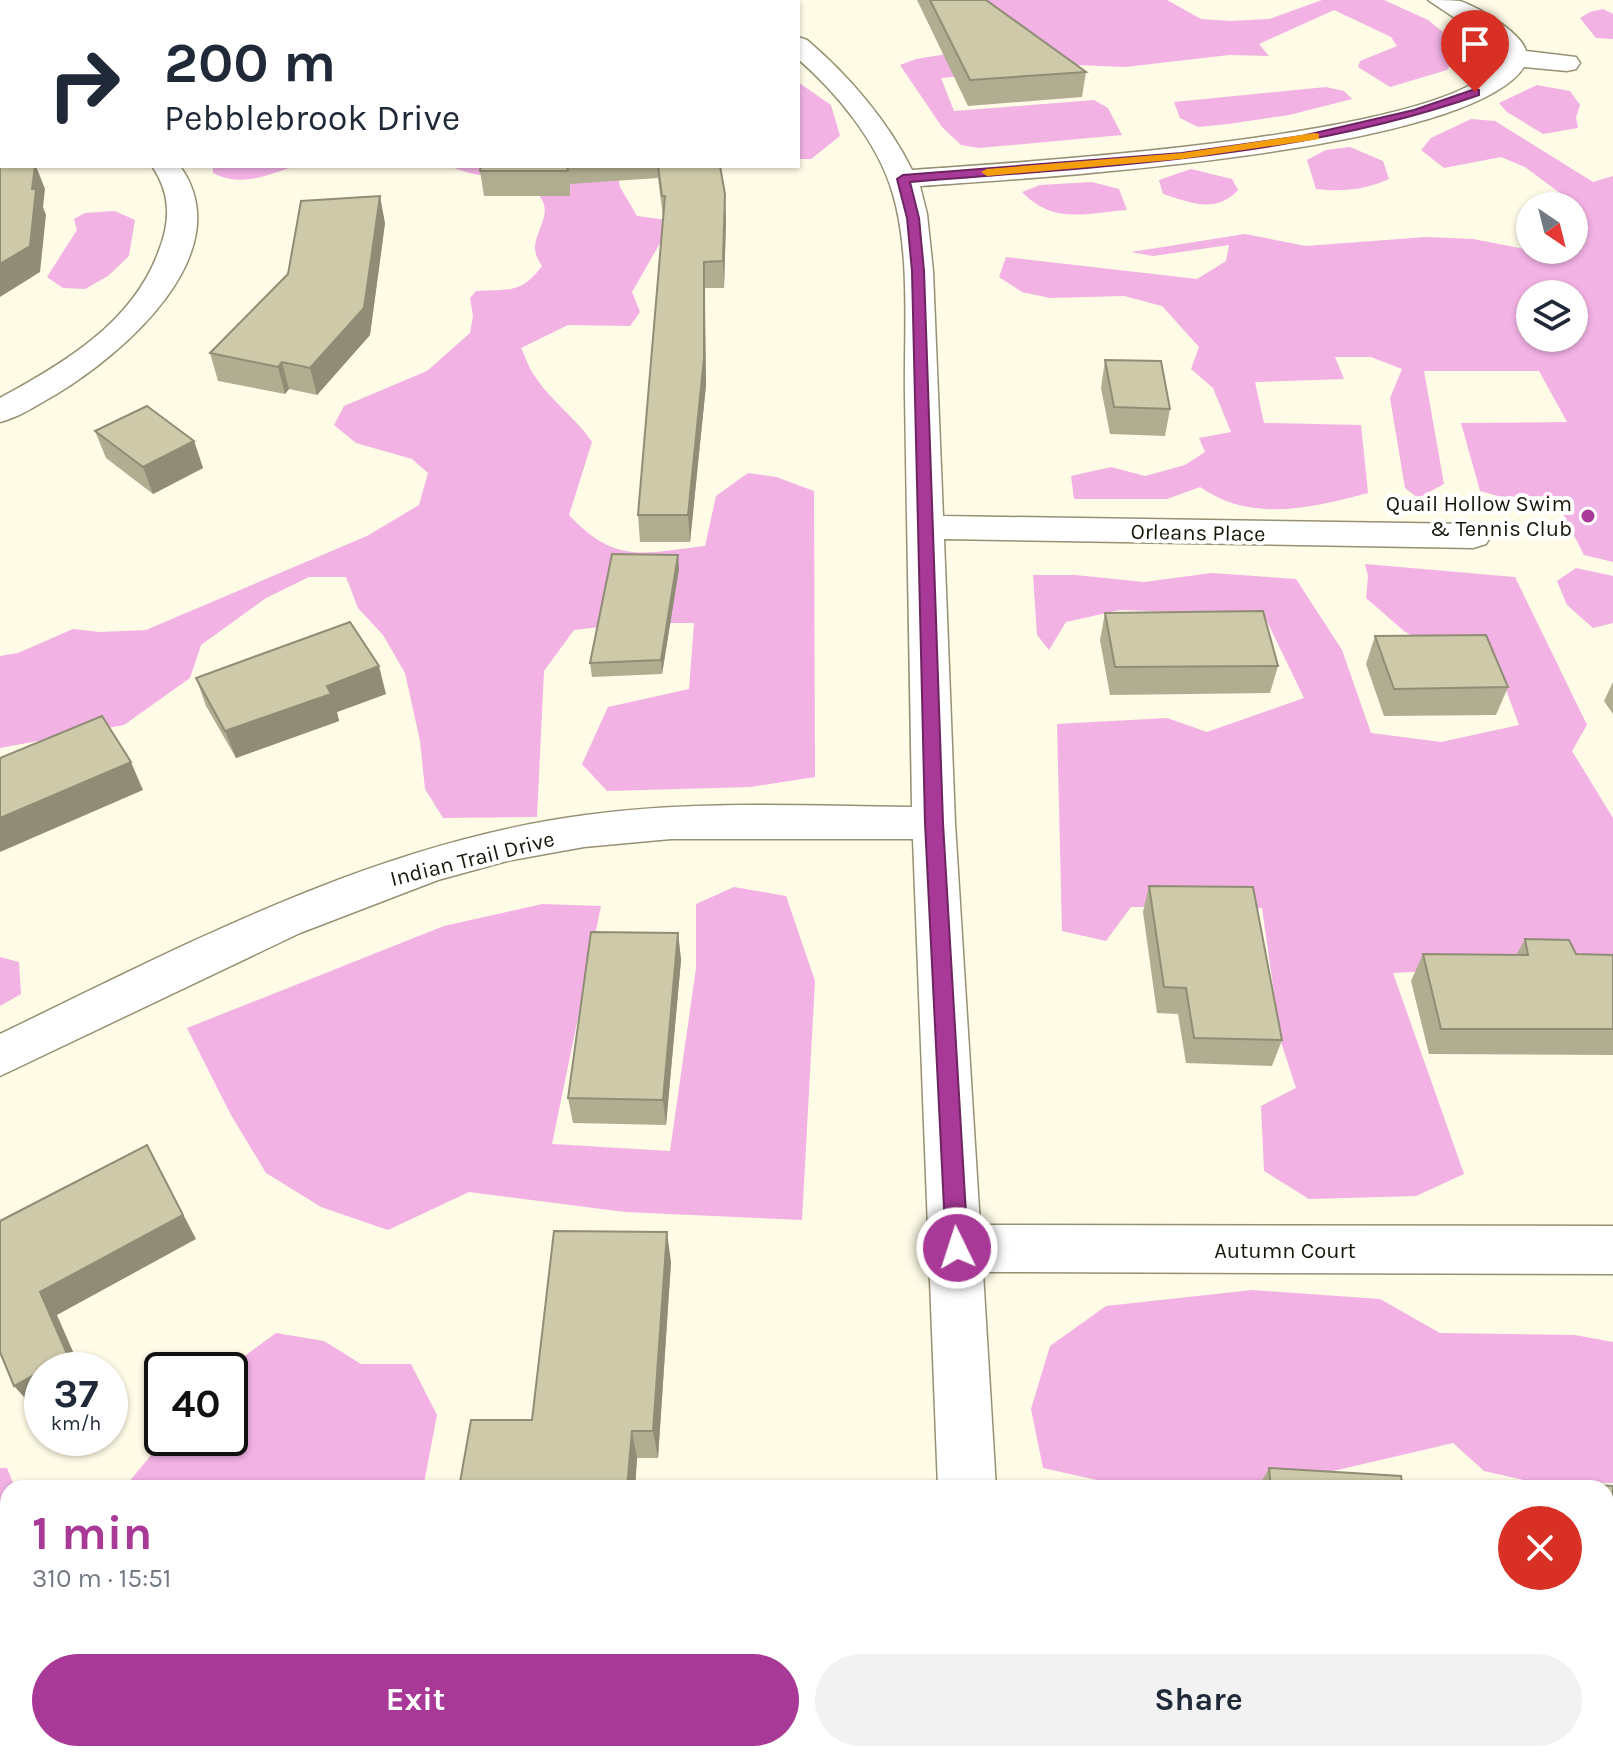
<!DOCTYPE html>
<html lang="en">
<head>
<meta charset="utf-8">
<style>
  :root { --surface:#fff; --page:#f2f2f3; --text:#1f2937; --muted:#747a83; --accent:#a83997 }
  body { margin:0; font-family:Karla,sans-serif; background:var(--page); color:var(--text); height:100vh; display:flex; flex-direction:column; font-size:30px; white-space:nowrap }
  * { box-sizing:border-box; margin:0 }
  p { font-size:26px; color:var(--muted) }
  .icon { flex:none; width:44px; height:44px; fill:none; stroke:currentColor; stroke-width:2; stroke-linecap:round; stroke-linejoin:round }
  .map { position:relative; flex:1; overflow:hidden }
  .side { position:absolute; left:0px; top:1480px; width:1614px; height:282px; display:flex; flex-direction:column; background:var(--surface); border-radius:24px 24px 0 0; box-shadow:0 2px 6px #0004 }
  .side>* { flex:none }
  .banner { position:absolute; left:0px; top:0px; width:800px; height:168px; box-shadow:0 2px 6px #0004; background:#fff; color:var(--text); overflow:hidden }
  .needle { width:52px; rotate:145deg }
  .buttons { position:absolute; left:1516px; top:192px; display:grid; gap:16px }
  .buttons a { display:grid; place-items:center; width:72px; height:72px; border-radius:50%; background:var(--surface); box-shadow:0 2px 6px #0004; font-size:40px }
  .speed { position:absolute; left:24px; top:1352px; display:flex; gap:16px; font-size:40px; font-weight:700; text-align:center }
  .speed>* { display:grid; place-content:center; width:104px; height:104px; border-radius:50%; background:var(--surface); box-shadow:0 2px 6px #0004; line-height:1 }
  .speed small { font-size:20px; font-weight:400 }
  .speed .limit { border:4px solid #111; border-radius:12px; background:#fff; color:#111 }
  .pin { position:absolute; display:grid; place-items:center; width:68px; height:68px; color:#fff; margin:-82px -34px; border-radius:50% 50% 50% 0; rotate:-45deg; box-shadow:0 0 8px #0007 }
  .pin .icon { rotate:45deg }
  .me { position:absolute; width:88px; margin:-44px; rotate:356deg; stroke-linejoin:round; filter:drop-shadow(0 0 6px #0008) }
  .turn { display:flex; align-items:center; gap:28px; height:168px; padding:0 32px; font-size:36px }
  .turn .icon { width:104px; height:104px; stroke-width:2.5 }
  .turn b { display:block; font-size:56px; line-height:68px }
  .round { display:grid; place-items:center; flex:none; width:84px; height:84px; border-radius:42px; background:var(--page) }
  .summary { display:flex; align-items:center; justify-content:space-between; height:136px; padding:0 32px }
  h1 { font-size:48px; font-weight:700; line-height:60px; color:var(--accent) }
  .button { display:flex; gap:16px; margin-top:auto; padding:16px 32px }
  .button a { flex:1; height:92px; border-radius:48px; background:var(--accent); color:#fff; font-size:32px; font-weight:700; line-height:92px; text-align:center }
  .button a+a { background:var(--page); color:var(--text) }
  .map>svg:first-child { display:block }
</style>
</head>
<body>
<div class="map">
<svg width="1613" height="1761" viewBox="0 0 1613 1761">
  <rect width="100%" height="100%" fill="#fefbe7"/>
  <path fill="#f2b2e4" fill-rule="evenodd" d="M 976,0 L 1167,0 L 1201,19 L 1231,21 L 1269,19 L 1322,0 L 1384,0 L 1428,20 L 1449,37 L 1459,53 L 1447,70 L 1390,87 L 1358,67 L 1360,61 L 1397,46 L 1391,37 L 1334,10 L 1259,44 L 1269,56 L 1229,55 L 1125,67 L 1077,65 L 941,78 L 954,111 L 1094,100 L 1108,108 L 1122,135 L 979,148 L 961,145 L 942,127 L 900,65 L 916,59 L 960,52 Z
    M 1603,9 L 1613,14 L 1613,39 L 1596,38 L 1580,18 L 1590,12 Z
    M 798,82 L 831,105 L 840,136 L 811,159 L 798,159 Z
    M 1537,85 L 1570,91 L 1580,105 L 1576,117 L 1578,128 L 1543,134 L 1507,112 L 1499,103 Z
    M 1326,87 L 1344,91 L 1352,99 L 1289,115 L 1228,124 L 1198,127 L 1180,118 L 1174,102 Z
    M 1471,119 L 1495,121 L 1593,182 L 1613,176 L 1613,562 L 1584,555 L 1554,496 L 1502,497 L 1480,491 L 1461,423 L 1567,422 L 1539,371 L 1424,371 L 1444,484 L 1418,498 L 1405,488 L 1390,398 L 1402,369 L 1371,357 L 1335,357 L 1344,379 L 1255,382 L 1264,423 L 1361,425 L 1368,493 C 1311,508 1252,523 1200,487 L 1167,499 L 1074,499 L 1071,476 L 1111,467 L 1145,476 L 1185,465 L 1205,452 L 1199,438 L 1231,432 L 1213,388 L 1191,369 L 1199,347 L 1162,306 L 1124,296 L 1050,298 L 1022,292 L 999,277 L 1006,257 L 1197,279 L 1226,261 L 1229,245 L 1153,256 L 1131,252 L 1245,234 L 1306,246 L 1426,237 L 1473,239 L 1530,250 L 1574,250 L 1572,202 L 1525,167 L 1501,157 L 1444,168 L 1421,150 L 1431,138 ZM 1530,294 L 1574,294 L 1574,338 L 1530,338 Z
    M 1350,147 L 1383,161 L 1389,179 C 1364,190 1343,192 1316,189 L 1307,160 L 1326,150 Z
    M 213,166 L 296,166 C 265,175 243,188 213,173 Z
    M 445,166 L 616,166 L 620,187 L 637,216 L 668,220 L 659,245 L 632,292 L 640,312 L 630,326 L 568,325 L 521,348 C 526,358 529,369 536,378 C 552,402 576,418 592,442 L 569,515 C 616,565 643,553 705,546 L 716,496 L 748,473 L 776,477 L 814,491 L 815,777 L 750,787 L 607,791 L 582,764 L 608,707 L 689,689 L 694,623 L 633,623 L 574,630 L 544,671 L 537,817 L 443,818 L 425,789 L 420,741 L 405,673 L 383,635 L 358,608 L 346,577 L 309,577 L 266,598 L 201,645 L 190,678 L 124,725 L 0,748 L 0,656 L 18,653 L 73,629 L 100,632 L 146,630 L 367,536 L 419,505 L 428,473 L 412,459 L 356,443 L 334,425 L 344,406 L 427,371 L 470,333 L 473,316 L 470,298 L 476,291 C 510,289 521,294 542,266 C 529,247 537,240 543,220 C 555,185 503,179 481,175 C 469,174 457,168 445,166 Z
    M 1191,169 L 1232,179 L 1238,190 C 1216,214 1191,203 1163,194 L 1159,180 Z
    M 1092,182 L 1119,189 L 1127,210 C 1086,213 1054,225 1022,192 L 1040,185 Z
    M 115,211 L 135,220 L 129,256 L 108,276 L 85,289 L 63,288 L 47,277 L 77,230 L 74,219 L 85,213 Z
    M 1365,564 L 1515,577 L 1587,725 L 1572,751 L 1613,818 L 1613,962 L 1393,973 L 1464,1174 L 1416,1196 L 1309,1199 L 1264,1171 L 1261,1106 L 1296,1088 L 1281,1042 L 1262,908 L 1131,907 L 1106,941 L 1062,931 L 1057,724 L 1167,718 L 1207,732 L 1304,698 L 1264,615 L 1120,610 L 1066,622 L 1049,650 L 1037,635 L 1033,575 L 1075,575 L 1144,582 L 1212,573 L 1296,579 L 1342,650 L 1371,733 L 1441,742 L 1519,725 L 1497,665 L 1434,649 L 1404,631 L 1366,598 L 1368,576 Z
    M 1576,568 L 1613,576 L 1613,623 L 1593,628 L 1567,605 L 1557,581 Z
    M 734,887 L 786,896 L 815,981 L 802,1220 L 625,1212 L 469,1192 L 388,1230 L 321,1207 L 266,1173 L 231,1115 L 187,1028 L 444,926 L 542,904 L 601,906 L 552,1144 L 670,1151 L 696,968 L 696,904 Z
    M 0,957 L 19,962 L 21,994 L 0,1006 Z
    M 1252,1290 L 1380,1299 L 1440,1333 L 1575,1335 L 1613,1342 L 1613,1483 L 1533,1482 L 1484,1471 L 1453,1443 L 1260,1488 L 1133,1488 L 1043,1468 L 1031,1409 L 1050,1346 L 1106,1306 Z
    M 276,1333 L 324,1341 L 361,1364 L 411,1364 L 437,1415 L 423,1488 L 124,1488 L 165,1438 L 230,1438 L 230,1370 L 226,1370 Z
    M 0,1468 L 7,1468 L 15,1488 L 8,1488 L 8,1754 L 289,1754 L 293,1761 L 0,1761 Z
    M 667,1754 L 854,1754 L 855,1761 L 668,1761 Z"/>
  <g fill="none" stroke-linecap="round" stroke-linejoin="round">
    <g stroke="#969173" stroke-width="3">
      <path id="minor" d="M 723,0 L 750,0 L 751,2 L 724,2 Z
        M 1428,0 C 1438,0 1451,0 1460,1 C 1478,7 1522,33 1526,51 L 1576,57 L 1580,63 L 1576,69 L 1567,71 L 1524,67 C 1467,154 1030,178 920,186 L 927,214 L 933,271 L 943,516 L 1473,524 L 1486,528 L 1491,536 L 1486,544 L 1473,548 L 944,539 L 955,823 L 980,1225 L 1613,1226 L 1613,1274 L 983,1272 L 996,1488 L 938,1488 L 913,839 L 671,839 L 584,847 L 507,861 L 438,880 L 300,933 L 0,1076 L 0,1034 C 187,944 377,842 586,815 C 694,800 804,806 912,807 C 910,669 907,533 905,396 C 904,332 911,252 892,191 C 877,141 836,92 798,59 L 798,37 L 807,40 C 848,75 888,121 912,170 C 1009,163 1459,138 1500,60 L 1500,48 Z
        M 2,60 L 2,76 L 0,77 L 0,61 Z
        M 152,166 L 180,166 C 242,253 122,355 55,395 C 37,405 20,417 0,422 L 0,398 C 63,364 132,323 158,253 C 171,221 171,194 152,166 Z
        M 946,1754 L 1010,1754 L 1011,1761 L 947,1761 Z"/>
    </g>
    <use href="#minor" fill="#fff" fill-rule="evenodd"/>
  </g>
  <path fill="#b1ad91" d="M 917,0 L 986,0 L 1086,72 L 1082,97 L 968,106 Z
    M 481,166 L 720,166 L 726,220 L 724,288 L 705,288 L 706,385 L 690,542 L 640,542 L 638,515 L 663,217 L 658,178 L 570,184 L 570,196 L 484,196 L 480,171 Z
    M 385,223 L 370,335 L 317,395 L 289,389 L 285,394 L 218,381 L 210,353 Z
    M 1105,360 L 1170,409 L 1165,436 L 1110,434 L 1101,388 Z
    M 95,431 L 194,441 L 203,468 L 153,494 L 106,458 Z
    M 679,569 L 662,674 L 592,677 L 590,663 Z
    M 1105,613 L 1278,666 L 1270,693 L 1110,695 L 1100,640 Z
    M 1375,636 L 1508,687 L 1496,715 L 1384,716 L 1366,664 Z
    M 196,678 L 386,694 L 337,712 L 339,721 L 236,758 L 206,706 Z
    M 1613,682 L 1613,714 L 1604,701 Z
    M 1149,886 L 1282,1040 L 1272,1066 L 1186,1063 L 1178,1014 L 1157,1013 L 1143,912 Z
    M 678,933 L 681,960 L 666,1125 L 573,1123 L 568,1098 Z
    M 1525,939 L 1576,954 L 1613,955 L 1613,1055 L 1429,1054 L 1411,981 L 1423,954 L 1516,955 Z
    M 671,1262 L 658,1458 L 637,1458 L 635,1488 L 459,1488 L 532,1420 Z
    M 1269,1468 L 1403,1488 L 1258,1488 Z
    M 1560,1483 L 1613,1486 L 1613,1687 L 1606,1687 L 1606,1488 L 1555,1488 Z
    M 1306,1754 L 1541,1754 L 1540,1761 L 1307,1761 Z"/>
  <path fill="#908d76" d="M 35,166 L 36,166 L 45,189 L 43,207 L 46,215 L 40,272 L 0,297 L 0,264 L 32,189 Z
    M 725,194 L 726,220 L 724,288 L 723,261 Z
    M 380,196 L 385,223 L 370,335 L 317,395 L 310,368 Z
    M 704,262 L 706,385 L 690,542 L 688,515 Z
    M 282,362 L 289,389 L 285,394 L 278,367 Z
    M 194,441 L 203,468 L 153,494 L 143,467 Z
    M 678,555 L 679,569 L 662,674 L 661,660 Z
    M 379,666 L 386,694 L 337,712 L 339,721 L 236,758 L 225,731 L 327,686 Z
    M 131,762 L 143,790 L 0,852 L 0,818 Z
    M 678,933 L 681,960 L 666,1125 L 663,1100 Z
    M 147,1145 L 196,1239 L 57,1315 L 81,1370 L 43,1370 L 40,1292 Z
    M 667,1232 L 671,1262 L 658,1458 L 653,1431 Z
    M 42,1370 L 42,1402 L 33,1407 L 14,1386 Z
    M 632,1431 L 637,1458 L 635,1488 L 627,1488 Z
    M 638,1754 L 645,1754 L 644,1761 L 637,1761 Z"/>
  <path fill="#cec9a9" stroke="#908d76" stroke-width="2" d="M 930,0 L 986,0 L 1086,72 L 970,80 Z
    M 0,120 L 2,123 L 2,166 L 35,166 L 32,189 L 36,189 L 30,246 L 0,264 Z
    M 481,166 L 567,166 L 568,171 L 480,171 Z
    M 658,166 L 720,166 L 725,194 L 723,261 L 704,262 L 704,358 L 688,515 L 638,515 L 665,196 L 662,196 Z
    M 380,196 L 364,308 L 310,368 L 282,362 L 278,367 L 210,353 L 288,274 L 301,201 Z
    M 1105,360 L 1161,361 L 1170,409 L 1114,407 Z
    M 147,406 L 194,441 L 143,467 L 95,431 Z
    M 612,554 L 678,555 L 661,660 L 590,663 Z
    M 1263,611 L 1278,666 L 1115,667 L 1105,613 Z
    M 350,622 L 379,666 L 327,686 L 331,694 L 225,731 L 196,678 Z
    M 1486,635 L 1508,687 L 1394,689 L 1375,636 Z
    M 102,716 L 131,762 L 0,818 L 0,758 Z
    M 1149,886 L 1253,887 L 1282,1040 L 1194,1038 L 1186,988 L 1164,987 Z
    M 591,932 L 678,933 L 663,1100 L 568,1098 Z
    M 1525,939 L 1569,940 L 1576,954 L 1613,955 L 1613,1029 L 1441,1029 L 1423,954 L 1528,955 Z
    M 147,1145 L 183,1215 L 40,1292 L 68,1356 L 14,1386 L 0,1352 L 0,1221 Z
    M 554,1231 L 667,1232 L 653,1431 L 632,1431 L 627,1488 L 459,1488 L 471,1420 L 532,1420 Z
    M 1269,1468 L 1401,1476 L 1403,1488 L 1271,1488 Z
    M 1560,1483 L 1613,1486 L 1613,1633 L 1608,1612 L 1606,1611 L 1606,1488 L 1561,1488 Z
    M 473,1754 L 638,1754 L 637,1761 L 472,1761 Z
    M 1328,1754 L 1541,1754 L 1540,1761 L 1329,1761 Z"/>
  <path fill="#a83997" stroke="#6d2562" stroke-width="2" d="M 1475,89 L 1479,90 L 1479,95 C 1296,159 1102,166 910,182 L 919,218 L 924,271 L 943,823 L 968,1248 L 965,1255 L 957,1258 L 949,1255 L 946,1248 L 925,823 L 912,271 L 907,218 L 897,179 L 903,175 L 1182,153 L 1302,136 L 1414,110 Z"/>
  <path fill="#f59e0b" d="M 1315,133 L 1319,134 L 1319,139 L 1182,159 L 987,176 L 981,172 L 987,169 L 1182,153 Z"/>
  <circle fill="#a83997" stroke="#fff" stroke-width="3" cx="1588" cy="516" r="8"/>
  <g text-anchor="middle" stroke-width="8" stroke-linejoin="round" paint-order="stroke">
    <g font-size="22" fill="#19170b" stroke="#fff" text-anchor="end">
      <text x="1572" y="511">Quail Hollow Swim<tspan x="1572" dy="25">&amp; Tennis Club</tspan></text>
    </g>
    <g font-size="22" fill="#19170b" stroke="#fff">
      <text transform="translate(1198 532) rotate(1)" y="8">Orleans Place</text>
      <text transform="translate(472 858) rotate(-14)" y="8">Indian Trail Drive</text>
      <text x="1285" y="1258">Autumn Court</text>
    </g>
  </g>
</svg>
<div class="buttons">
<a><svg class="needle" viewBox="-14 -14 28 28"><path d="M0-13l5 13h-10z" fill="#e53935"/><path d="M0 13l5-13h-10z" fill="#747a83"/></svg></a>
<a><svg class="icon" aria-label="layers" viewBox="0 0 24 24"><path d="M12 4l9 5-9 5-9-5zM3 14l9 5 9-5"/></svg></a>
</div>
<div class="speed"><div>37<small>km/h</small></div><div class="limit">40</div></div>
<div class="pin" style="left:1475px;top:92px;background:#d93025"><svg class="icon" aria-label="arrive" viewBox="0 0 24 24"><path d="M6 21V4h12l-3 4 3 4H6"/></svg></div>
<svg class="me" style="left:957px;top:1248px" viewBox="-20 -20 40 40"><circle r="17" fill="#a83997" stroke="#fff" stroke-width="3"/><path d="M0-11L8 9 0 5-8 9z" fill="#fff"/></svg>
<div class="banner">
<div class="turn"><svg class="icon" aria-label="right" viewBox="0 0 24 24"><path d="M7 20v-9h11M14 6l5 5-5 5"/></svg><div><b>200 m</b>Pebblebrook Drive</div></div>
</div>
<section class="side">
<div class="summary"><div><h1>1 min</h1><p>310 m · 15:51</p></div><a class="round" style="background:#d93025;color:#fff"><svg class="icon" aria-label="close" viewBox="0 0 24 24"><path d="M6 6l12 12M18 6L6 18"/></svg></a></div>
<div class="button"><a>Exit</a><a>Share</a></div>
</section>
</div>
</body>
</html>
